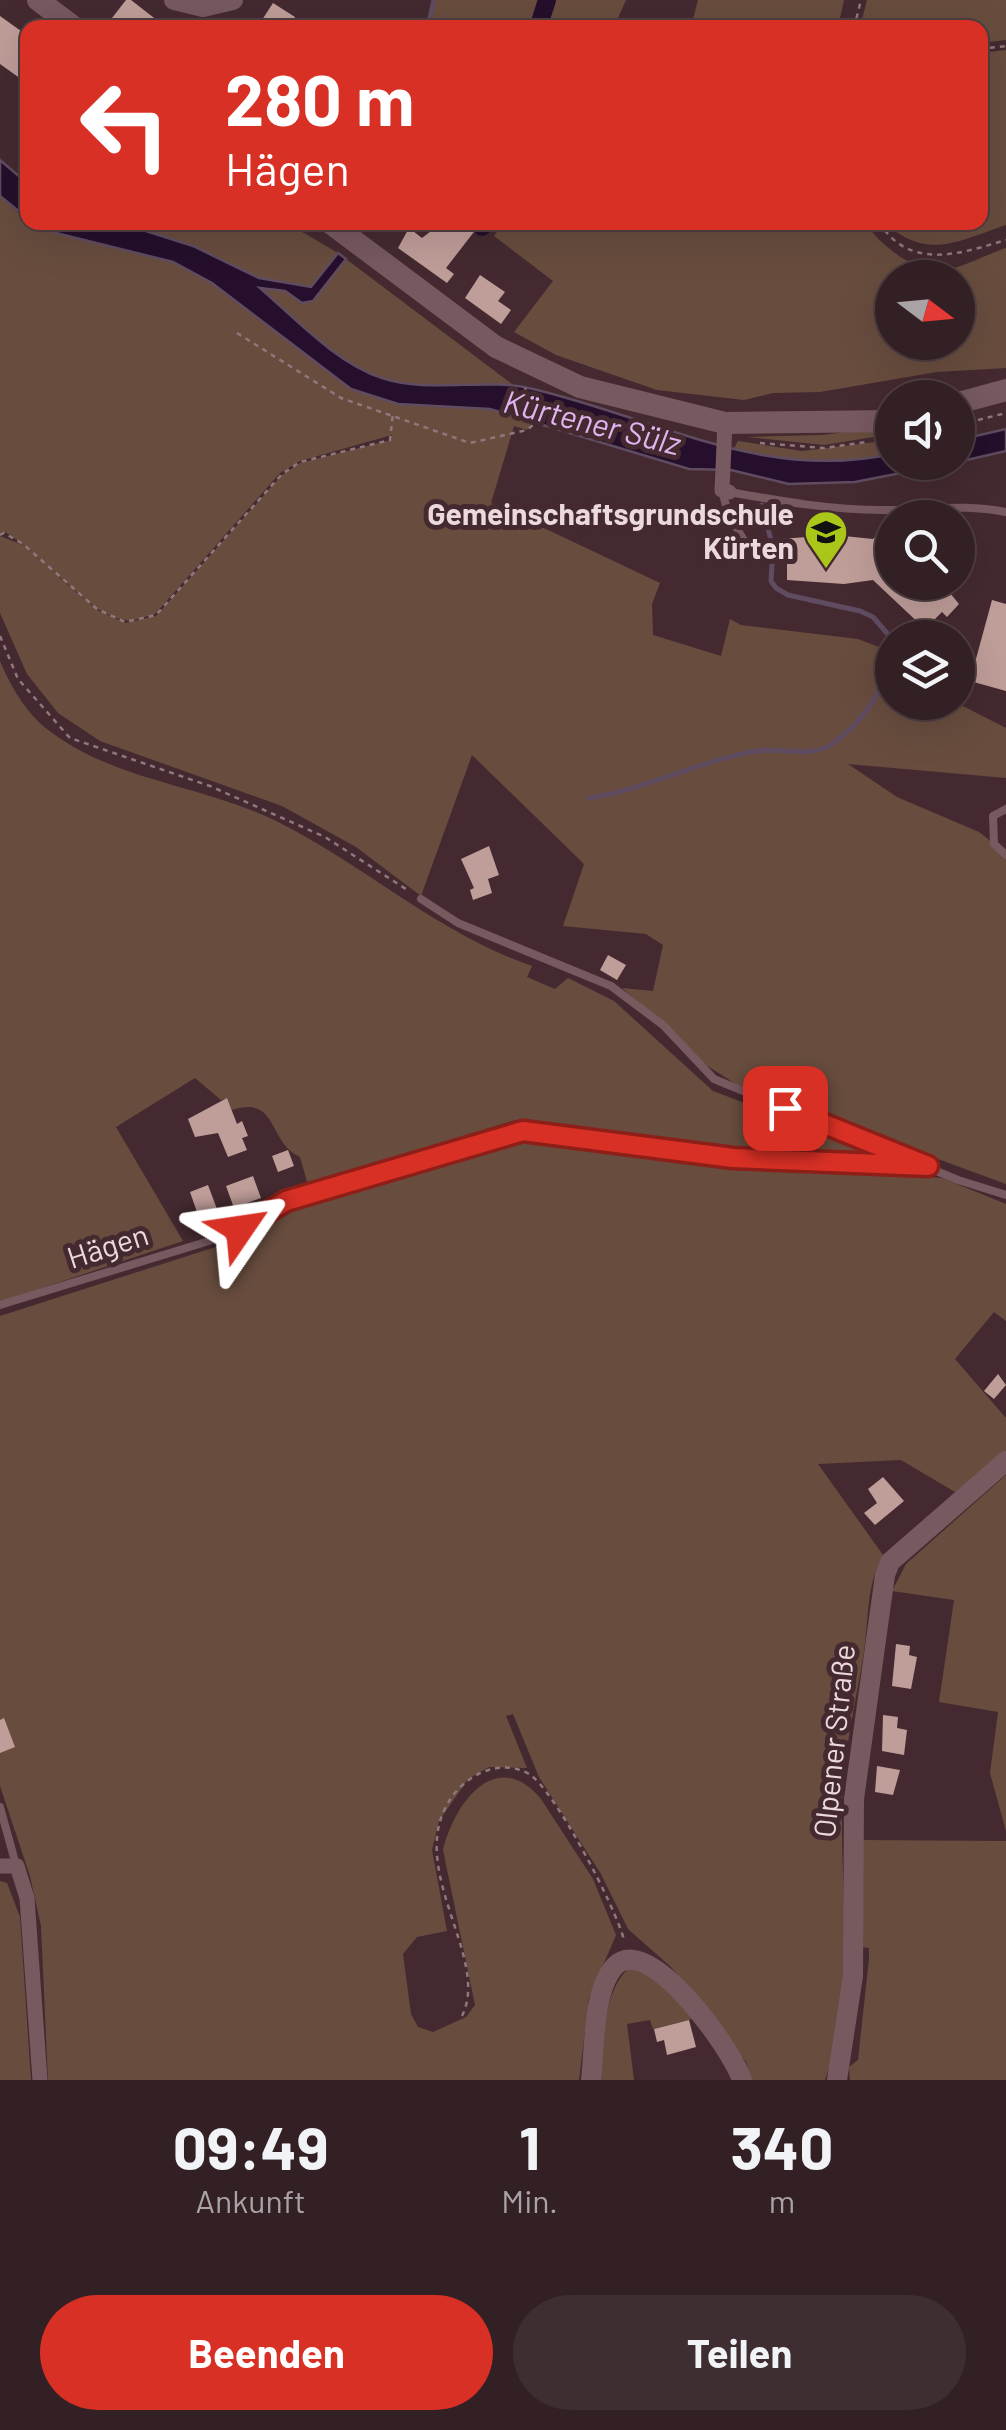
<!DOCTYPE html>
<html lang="de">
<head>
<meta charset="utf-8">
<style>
  :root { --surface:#332024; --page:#3e2d31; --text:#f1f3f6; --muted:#a9a3a6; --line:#4e3e41; --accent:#d93025 }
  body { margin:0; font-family:Barlow,sans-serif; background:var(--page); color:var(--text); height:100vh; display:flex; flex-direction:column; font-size:38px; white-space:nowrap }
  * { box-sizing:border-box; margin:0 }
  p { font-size:32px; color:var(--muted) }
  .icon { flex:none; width:55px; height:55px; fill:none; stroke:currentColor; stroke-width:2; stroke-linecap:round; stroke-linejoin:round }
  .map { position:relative; height:2080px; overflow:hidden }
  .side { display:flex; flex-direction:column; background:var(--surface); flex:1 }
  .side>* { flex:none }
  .hud { position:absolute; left:20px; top:20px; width:968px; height:210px; border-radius:20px; box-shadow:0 10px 40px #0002,0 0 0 2px var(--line); background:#d93025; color:#fff; overflow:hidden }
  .needle { width:65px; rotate:106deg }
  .tools { position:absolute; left:875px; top:260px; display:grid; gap:20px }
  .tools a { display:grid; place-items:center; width:100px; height:100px; border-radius:50%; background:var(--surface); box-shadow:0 10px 40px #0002,0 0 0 2px var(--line); font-size:50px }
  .pin { position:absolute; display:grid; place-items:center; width:85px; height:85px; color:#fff; margin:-42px; border-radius:20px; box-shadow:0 5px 15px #0006 }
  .me { position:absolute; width:110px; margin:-55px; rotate:58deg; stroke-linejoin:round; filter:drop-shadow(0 0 8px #0008) }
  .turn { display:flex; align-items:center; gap:35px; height:210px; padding:0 40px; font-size:45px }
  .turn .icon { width:130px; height:130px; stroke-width:2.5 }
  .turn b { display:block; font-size:70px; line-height:85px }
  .eta { display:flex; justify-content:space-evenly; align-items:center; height:170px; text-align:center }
  .eta b { font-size:60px; font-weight:700; line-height:70px }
  .primary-button { display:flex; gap:20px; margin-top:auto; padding:20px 40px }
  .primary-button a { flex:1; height:115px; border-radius:60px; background:var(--accent); color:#fff; font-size:40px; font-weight:700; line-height:115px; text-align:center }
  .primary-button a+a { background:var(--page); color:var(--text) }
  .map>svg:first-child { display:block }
</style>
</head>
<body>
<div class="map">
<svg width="1006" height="2080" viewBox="0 0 1006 2080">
  <rect width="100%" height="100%" fill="#442a30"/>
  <path fill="#684d3e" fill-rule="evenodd" d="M 434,0 L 541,0 L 533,27 L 424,27 Z
    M 552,0 L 626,0 L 614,27 L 543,27 Z
    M 698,0 L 844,0 L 838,27 L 691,27 Z
    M 867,0 L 1006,0 L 1006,40 L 980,43 L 980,28 L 860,27 Z
    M 1006,50 L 1006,225 C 958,241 928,261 885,223 L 980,222 L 980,53 Z
    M 0,196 L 28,222 L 173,262 L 212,283 L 351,389 L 398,404 L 490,409 L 532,421 L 527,430 L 514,426 L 491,503 L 660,583 L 652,604 L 653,635 L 721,656 L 730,619 L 741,625 L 858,639 L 892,652 L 892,702 L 957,703 L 1006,728 L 1006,778 L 848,764 L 897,797 L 979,832 L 1006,853 L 1006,1184 L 739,1086 L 706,1065 L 622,988 L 653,991 L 663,945 L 646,934 L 563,926 L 584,864 L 472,755 L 421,896 L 356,847 L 282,806 L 100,741 L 58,713 L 27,674 L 0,613 L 0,536 L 23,545 L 97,610 L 125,623 L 156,616 L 282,475 L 300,463 L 391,440 L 392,435 L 300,461 L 280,473 L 155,614 C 147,616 133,622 125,620 C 87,615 40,552 5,532 L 0,534 Z
    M 123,223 L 287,223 L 338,253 L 311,287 L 259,278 Z
    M 503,223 L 865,223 C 879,243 911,270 937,271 C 957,271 987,254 1006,248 L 1006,368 L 937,372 L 820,392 L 773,393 L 744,400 L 657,390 L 556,355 L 514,332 L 553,281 L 494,236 ZM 892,278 L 958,278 L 958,342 L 892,342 Z
    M 346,259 L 516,387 C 473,386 425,390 384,378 C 336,365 295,318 258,287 L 285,291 L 302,303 L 312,301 Z
    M 892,426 L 892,434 L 824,445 L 748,437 L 822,435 Z
    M 892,440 L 892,454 C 838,466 787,462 733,450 L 738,441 L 802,451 Z
    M 0,661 C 10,685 26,713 47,729 C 114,782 206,785 280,823 C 367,867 439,934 532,966 L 527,977 L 555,989 L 568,978 L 614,1001 L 713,1091 L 904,1163 L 647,1144 L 515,1120 L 308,1185 L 300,1157 C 267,1142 279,1095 232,1110 L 227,1099 L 221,1100 L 195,1078 L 116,1127 L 183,1241 L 0,1302 Z
    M 537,1137 L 646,1154 L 942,1178 L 1006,1204 L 1006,1321 L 994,1312 L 955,1359 L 1006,1418 L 1006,1451 L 955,1492 L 901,1460 L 818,1464 L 883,1555 C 866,1586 869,1617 864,1652 C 856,1701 843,1754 842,1804 C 840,1892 857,1996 825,2080 L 752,2080 L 746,2062 L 710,2013 L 671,1967 L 628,1929 L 601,1874 L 539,1777 L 513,1714 L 506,1716 L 527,1768 L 489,1767 L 468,1779 L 439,1821 L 432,1850 L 447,1931 L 417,1937 L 403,1954 L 411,2014 L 418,2027 L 433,2032 L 466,2017 L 475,2005 L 443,1850 C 454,1804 496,1745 541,1799 L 593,1879 L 616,1935 L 589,1998 L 579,2080 L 48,2080 L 41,1926 L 30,1876 L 0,1786 L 0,1316 L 225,1244 L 300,1203 L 502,1139 Z
    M 1006,1475 L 1006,1831 L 990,1773 L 998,1712 L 939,1702 L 954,1600 L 892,1591 L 906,1564 Z
    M 861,1840 L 1006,1841 L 1006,2080 L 850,2080 L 849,2067 L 858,2060 L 869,1959 L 869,1948 L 861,1947 Z
    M 0,1881 L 7,1883 L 20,1917 L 31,2080 L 0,2080 Z
    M 629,1968 C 659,1973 673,1997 692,2019 L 653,2029 L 650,2020 L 627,2024 L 634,2080 L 599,2080 C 604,2044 601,1994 629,1968 Z"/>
  <path fill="#250f2c" stroke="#604c61" stroke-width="2.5" d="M 0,160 L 27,183 L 27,218 L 0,196 Z
    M 36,223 L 121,223 L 193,246 L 259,278 L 311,287 L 338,253 L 346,259 L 313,301 L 302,303 L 285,291 L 260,288 C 296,319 336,363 382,378 C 431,394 485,377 533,389 C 656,418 763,482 892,454 L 892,462 L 957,462 L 855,482 L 789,484 L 731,470 L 689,469 L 490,409 L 398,404 L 351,389 L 212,283 L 173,262 L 56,233 Z
    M 1006,429 L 1006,451 L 958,462 L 958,440 Z"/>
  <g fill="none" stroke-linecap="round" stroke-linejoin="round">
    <path stroke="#604c61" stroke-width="5" d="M 428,28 L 434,0
      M 365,226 L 365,222
      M 762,505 L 773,548 L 771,581 L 776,588 L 788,595 L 860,611 L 873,617 L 892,639
      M 588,798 C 643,791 700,760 757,751 C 783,747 809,759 832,744 C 861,724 883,692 892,658"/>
    <path stroke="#250f2c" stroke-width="18" d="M 538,28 L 547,0
      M 482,227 L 484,222"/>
  </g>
  <path fill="#bf9d99" d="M 126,0 L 131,0 L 167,28 L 124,28 L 112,18 Z
    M 273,3 L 295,17 L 289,28 L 260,23 Z
    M 0,16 L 28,36 L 28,84 L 0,64 Z
    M 443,222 L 470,222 L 477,228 L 446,268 L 454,274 L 447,283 L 398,248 L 409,228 L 422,238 Z
    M 480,275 L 505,292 L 498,301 L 511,310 L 501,324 L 465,298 Z
    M 892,520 L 892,582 L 941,582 L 959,604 L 947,617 L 942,612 L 925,629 L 873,580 L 844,584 L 787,580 L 787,556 L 780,556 L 780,539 L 834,535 L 873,539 Z
    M 992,600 L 1006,604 L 1006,691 L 970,681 Z
    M 489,846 L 499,875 L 488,879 L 492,893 L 473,900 L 470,890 L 474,888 L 461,859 Z
    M 608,955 L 626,965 L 617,980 L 600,970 Z
    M 227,1098 L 237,1124 L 242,1121 L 248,1136 L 242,1138 L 247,1150 L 228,1157 L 218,1133 L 195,1137 L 188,1119 Z
    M 288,1150 L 294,1166 L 278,1172 L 272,1156 Z
    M 253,1176 L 261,1198 L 234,1208 L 226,1186 Z
    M 208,1185 L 223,1225 L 204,1232 L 190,1192 Z
    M 998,1374 L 1006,1385 L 994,1399 L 984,1391 Z
    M 883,1477 L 904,1501 L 875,1525 L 864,1513 L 877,1503 L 868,1489 Z
    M 896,1644 L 910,1646 L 909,1655 L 917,1657 L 911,1689 L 892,1686 Z
    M 883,1715 L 898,1717 L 897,1728 L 907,1730 L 904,1755 L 882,1751 Z
    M 4,1718 L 15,1747 L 0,1753 L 0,1720 Z
    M 877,1766 L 900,1770 L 893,1795 L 875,1792 Z
    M 689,2020 L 696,2047 L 667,2055 L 664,2040 L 657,2042 L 654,2029 Z"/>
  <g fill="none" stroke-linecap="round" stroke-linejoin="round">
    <path stroke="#8f787d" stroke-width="2.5" stroke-dasharray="5 5" stroke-linecap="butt" d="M 854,28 L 861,0
      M 980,49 L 1006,46
      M 879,222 C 910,272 962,253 1006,240
      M 237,333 L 341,398 L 470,443 L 527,430 L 535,423 L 524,384
      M 978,420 L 1006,413
      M 760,443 L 824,448 L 866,442
      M 0,535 L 4,533 L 23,544 L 97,609 L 125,622 L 156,615 L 282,474 L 300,462 L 390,440 L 393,413
      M 0,636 L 18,679 L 70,738 L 210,786 L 325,837 L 409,891
      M 462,2016 C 492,1956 400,1864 454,1794 C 472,1772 502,1759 529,1774 C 555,1790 616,1908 624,1940"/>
    <path stroke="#775960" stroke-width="8" d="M 722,490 L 728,514 L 748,547
      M 729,492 C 780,501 831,510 883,510 C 928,511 961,503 1006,512
      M 1006,809 L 993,816 L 994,844 L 1006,855
      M 421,899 L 458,923 L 611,986 L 663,1025 L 714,1079 L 958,1180 L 1006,1195
      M 0,1305 L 222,1237 L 285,1201 L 332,1185 L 523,1131 L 733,1158 L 928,1167
      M 0,1807 L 16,1865"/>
    <path stroke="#775960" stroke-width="15" d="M 725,423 L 722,490 L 729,492
      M 0,1866 L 17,1866 L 27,1898 L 40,2080"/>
    <path stroke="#775960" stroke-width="20" d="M 174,0 L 203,7 L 233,0
      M 591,2080 C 595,2048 592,1991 615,1966 C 649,1931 733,2051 742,2080
      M 837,2080 L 853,1976 L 854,1799 L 885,1575 L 890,1562 L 1006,1461"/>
    <path stroke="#775960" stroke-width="22" d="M 38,0 L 75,28
      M 329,222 L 496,347 L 580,387 L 725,423 L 892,421
      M 958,403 L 1006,390"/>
  </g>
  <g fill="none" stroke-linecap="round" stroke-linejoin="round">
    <g stroke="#8d1f18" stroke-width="25">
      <path id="route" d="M 240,1229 L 286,1201 L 523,1131 L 733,1158 L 928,1166 L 785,1108"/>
    </g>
    <use href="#route" stroke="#d93025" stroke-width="18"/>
  </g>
  <defs>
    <g id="school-pin" transform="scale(2.25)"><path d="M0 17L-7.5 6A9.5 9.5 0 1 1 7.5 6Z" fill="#aac719" stroke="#442a30"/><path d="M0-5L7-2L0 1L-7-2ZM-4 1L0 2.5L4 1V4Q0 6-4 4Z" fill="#111"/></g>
  </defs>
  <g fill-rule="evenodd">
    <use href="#school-pin" x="826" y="532"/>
  </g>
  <g text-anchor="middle" stroke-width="10" stroke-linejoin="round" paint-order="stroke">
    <g font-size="30" font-weight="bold" fill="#ebd9dc" stroke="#442a30" text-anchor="end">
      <text x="794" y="525">Gemeinschaftsgrundschule<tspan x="794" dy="34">Kürten</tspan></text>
    </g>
    <g font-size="30" fill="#ebd9dc" stroke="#442a30">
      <text transform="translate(108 1247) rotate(-18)" y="10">Hägen</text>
      <text transform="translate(835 1741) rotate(-84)" y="10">Olpener Straße</text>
    </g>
    <g font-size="32" font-style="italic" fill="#e0b4ee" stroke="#442a30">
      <text transform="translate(592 423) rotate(14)" y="11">Kürtener Sülz</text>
    </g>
  </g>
</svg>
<div class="tools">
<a><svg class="needle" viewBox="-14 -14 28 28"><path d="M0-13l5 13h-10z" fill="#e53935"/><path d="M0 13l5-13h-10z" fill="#a9a3a6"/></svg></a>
<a><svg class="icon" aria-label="sound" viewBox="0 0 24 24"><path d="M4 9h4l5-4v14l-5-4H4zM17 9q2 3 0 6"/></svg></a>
<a><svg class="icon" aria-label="search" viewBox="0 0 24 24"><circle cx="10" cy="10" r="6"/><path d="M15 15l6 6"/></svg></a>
<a><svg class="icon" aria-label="layers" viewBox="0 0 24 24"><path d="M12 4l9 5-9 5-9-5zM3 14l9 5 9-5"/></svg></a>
</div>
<div class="pin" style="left:785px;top:1108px;background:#d93025"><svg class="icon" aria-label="arrive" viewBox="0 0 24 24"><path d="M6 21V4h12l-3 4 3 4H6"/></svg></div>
<svg class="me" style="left:240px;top:1229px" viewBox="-20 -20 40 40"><path d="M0-17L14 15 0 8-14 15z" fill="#d93025" stroke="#fff" stroke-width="4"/></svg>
<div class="hud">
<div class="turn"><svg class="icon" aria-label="left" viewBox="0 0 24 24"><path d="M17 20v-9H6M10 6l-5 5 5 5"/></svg><div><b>280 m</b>Hägen</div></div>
</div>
</div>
<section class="side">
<div class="eta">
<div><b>09:49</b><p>Ankunft</p></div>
<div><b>1</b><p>Min.</p></div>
<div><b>340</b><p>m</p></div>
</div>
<div class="primary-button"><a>Beenden</a><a>Teilen</a></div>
</section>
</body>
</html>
